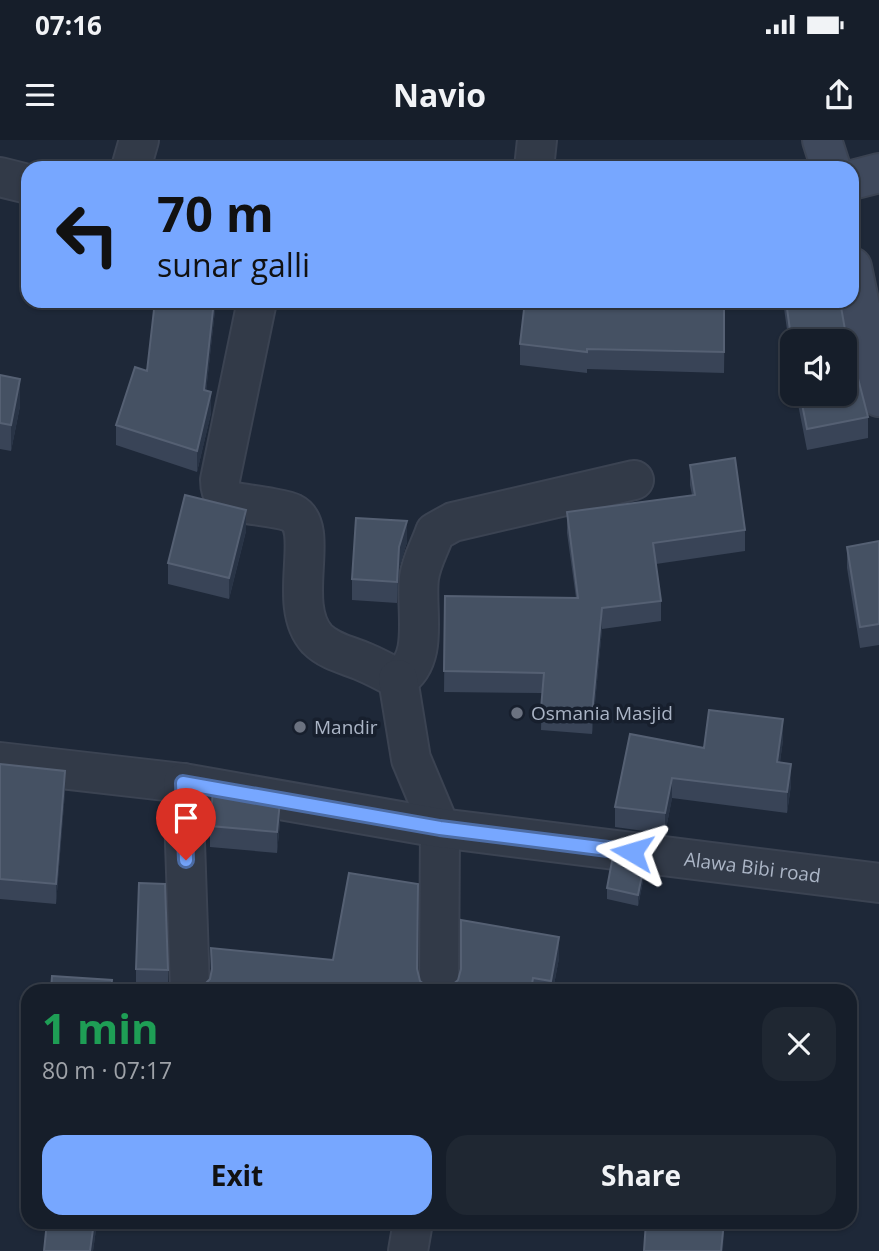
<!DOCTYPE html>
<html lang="en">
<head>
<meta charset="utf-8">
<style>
  :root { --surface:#161e2a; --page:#1f2732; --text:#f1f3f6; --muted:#9ea2a8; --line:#353c47; --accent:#77a7ff }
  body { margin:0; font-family:"Open Sans",sans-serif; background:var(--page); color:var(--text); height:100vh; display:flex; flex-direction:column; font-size:26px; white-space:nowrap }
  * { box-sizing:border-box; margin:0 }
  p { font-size:23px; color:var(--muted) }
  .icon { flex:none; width:38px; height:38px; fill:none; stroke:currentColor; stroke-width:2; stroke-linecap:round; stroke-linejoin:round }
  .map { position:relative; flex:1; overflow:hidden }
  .drawer { position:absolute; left:21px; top:844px; width:836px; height:245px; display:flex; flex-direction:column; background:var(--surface); border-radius:21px; box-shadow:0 2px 5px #0004,0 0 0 2px var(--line) }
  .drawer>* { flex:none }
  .guide { position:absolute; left:21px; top:21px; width:838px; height:147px; border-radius:21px; box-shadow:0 2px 5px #0004,0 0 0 2px var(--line); background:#77a7ff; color:#111; overflow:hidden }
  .fabs { position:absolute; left:780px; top:189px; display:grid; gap:14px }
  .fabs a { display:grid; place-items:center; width:77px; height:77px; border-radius:14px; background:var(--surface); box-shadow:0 2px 5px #0004,0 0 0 2px var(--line); font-size:35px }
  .pin { position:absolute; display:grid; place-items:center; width:60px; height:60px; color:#fff; margin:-72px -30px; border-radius:50% 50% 50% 0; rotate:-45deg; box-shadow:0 0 7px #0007 }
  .pin .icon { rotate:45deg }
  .me { position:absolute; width:77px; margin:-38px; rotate:277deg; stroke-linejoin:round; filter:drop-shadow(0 0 5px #0008) }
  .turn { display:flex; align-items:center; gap:24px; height:147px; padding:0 21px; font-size:32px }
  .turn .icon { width:91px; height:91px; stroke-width:2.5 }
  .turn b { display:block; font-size:49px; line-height:60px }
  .round { display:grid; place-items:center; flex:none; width:74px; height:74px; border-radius:21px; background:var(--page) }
  .headline { display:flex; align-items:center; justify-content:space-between; height:119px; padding:0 21px }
  h1 { font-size:42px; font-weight:700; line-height:52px; color:#1e9e55 }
  .button { display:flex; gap:14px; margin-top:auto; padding:14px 21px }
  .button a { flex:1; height:80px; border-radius:21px; background:var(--accent); color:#111; font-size:28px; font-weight:700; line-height:80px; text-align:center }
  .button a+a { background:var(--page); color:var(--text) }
  .status { display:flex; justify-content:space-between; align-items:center; height:49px; padding:0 35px; background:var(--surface); direction:ltr }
  .status svg { height:19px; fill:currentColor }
  header { display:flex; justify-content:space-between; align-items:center; height:91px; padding:0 21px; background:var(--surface); font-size:32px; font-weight:700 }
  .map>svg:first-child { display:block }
</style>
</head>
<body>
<div class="status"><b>07:16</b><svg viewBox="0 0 49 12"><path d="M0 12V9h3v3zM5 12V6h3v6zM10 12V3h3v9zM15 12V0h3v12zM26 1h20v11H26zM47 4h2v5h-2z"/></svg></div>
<header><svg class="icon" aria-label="menu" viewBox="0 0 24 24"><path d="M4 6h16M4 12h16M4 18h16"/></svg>Navio<svg class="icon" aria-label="share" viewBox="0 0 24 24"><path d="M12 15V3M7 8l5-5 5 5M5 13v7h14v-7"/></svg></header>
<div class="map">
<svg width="879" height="1111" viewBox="0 0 879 1111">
  <rect width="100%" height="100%" fill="#1e2838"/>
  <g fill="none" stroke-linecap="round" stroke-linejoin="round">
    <g stroke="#3b4352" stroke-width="42">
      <g id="street">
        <path d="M 131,28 L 139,0"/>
        <path d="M 534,28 L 537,0"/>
        <path d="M 0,37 L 28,44"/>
        <path d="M 257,161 L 220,340 C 220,352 223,358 234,362 C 246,364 285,369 292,373 C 322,388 285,464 317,499 C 330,512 348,515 364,522 C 376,527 387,533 398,539"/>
        <path d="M 398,539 C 430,520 415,470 419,438 C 421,422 430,407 435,392 L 453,382 L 634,340"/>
        <path d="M 398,539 L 411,619 L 440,688 L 439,850"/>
        <path id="s1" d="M 0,622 L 183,643 L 440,688 L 879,743"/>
        <path d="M 183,643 L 190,850"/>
        <path d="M 408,1111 L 413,1082"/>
      </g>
    </g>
    <g stroke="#3b4352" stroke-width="42">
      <path id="secondary" d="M 822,0 L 831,28
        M 852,40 L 879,33
        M 852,127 L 879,257"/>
    </g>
    <use href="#street" stroke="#323a48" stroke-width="38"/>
    <use href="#secondary" stroke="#3f495c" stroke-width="38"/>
  </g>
  <path fill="#394457" d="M 216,161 L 206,251 L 211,273 L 197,332 L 116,305 L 116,285 L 147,231 Z
    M 725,161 L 724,233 L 587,229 L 587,233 L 520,225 L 520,204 L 606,167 Z
    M 783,161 L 840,161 L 851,224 L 868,277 L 868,298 L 807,310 L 796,254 L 845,254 L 793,201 L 793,233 Z
    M 0,235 L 20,266 L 11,311 L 0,309 Z
    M 690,325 L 745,390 L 745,411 L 656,424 L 661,461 L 661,481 L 602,489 L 592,594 L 541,590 L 542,553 L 444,552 L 445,456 L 576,458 L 567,393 L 567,372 L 692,355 L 690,345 Z
    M 246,391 L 229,459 L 168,444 L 168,423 Z
    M 879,401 L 879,505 L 860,508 L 847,428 L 847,407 Z
    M 407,402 L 399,428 L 397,463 L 352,460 L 352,439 Z
    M 783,600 L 780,622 L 791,645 L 787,673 L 672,658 L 665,694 L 615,687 L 615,667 L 704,608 Z
    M 0,624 L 65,652 L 56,764 L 0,759 Z
    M 280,682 L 277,713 L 210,707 L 210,686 Z
    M 644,736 L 638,766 L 607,759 L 607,748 Z
    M 559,818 L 553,850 L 441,850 Z
    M 136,829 L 168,830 L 168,850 L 136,850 Z
    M 43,1082 L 97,1082 L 93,1111 L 47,1088 L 43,1088 Z"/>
  <path fill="#293446" d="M 214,161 L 216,161 L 204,271 L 204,250 Z
    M 20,239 L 20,266 L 11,311 L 11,285 Z
    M 211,252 L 211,273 L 197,332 L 197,311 Z
    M 246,370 L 246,391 L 229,459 L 229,438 Z
    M 407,381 L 407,402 L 399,428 L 397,463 L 399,407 Z
    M 602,468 L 602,489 L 592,594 L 592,574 Z
    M 783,579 L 783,600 L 777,643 L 777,622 Z
    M 791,624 L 791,645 L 787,673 L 787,652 Z
    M 65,631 L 65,652 L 56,764 L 56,744 Z
    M 672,638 L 672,658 L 665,694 L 665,673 Z
    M 280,661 L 280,682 L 277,713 L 277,692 Z
    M 644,725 L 644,736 L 638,766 L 638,755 Z
    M 559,797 L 559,818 L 553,850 L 551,850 L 551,841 Z
    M 94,1082 L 97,1082 L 93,1111 L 90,1111 Z
    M 724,1082 L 724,1092 L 723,1111 L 721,1111 Z"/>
  <path fill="#455163" stroke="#556073" stroke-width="2" d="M 155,161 L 214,161 L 204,250 L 211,252 L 197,311 L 116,285 L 135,227 L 147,231 Z
    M 525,161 L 556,161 L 606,167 L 606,161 L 724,161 L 724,212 L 587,209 L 587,212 L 520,204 Z
    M 786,161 L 840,161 L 851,224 L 854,223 L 868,277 L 807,289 L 800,254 L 845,254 L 845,201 L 793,201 L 793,212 Z
    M 0,235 L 20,239 L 11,285 L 0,283 Z
    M 735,318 L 745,390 L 653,403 L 661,461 L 602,468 L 592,574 L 541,569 L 544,533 L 444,531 L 445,456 L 578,458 L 567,372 L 695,355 L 690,325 Z
    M 185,355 L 246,370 L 229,438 L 168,423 Z
    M 356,378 L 407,381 L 399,407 L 397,442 L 352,439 Z
    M 879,401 L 879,484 L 860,487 L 847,407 Z
    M 709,570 L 783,579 L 777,622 L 791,624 L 787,652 L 672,638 L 665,673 L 615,667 L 630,594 L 704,608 Z
    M 0,624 L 65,631 L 56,744 L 0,739 Z
    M 213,650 L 280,661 L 277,692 L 210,686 Z
    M 612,721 L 644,725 L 638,755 L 607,748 Z
    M 349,733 L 418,744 L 417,829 L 420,841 L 429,848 L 438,850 L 202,850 L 202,847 L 210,839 L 212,829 L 211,808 L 333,820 Z
    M 139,743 L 165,744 L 168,830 L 136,829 Z
    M 461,780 L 559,797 L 551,841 L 533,838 L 531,850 L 441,850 L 449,848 L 458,840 L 461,829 Z
    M 52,836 L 112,840 L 111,850 L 51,850 Z
    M 47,1082 L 94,1082 L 90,1111 L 44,1111 Z
    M 646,1082 L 724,1082 L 721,1111 L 644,1111 Z"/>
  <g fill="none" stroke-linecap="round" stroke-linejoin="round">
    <g stroke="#4d6da6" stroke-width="18">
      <path id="route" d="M 186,720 L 183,643 L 440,688 L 632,712"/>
    </g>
    <use href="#route" stroke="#77a7ff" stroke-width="12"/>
  </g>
  <g fill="#6b7280" stroke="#171f2d" stroke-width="2.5">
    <circle cx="517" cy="573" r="7"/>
    <circle cx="300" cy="587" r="7"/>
  </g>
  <g text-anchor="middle" stroke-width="7" stroke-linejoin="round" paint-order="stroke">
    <g font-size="19" fill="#abb5c6" stroke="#171f2d" text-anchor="start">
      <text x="531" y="580">Osmania Masjid</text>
      <text x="314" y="594">Mandir</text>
    </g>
    <g font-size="19" fill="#abb5c6" stroke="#171f2d">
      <text dy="7" stroke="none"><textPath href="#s1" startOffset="760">Alawa Bibi road</textPath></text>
    </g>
  </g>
</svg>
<div class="fabs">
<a><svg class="icon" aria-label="sound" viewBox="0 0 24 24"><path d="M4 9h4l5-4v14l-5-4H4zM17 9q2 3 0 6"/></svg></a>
</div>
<div class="pin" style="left:186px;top:720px;background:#d93025"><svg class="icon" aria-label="arrive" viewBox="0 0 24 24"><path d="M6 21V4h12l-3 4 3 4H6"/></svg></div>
<svg class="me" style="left:632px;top:712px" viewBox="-20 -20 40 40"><path d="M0-17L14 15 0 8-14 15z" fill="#77a7ff" stroke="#fff" stroke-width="4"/></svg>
<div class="guide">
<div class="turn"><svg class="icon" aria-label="left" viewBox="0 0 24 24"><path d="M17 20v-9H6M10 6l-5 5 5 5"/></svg><div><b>70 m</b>sunar galli</div></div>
</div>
<section class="drawer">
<div class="headline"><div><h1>1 min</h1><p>80 m · 07:17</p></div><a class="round"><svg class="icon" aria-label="close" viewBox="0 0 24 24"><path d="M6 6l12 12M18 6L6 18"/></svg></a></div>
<div class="button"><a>Exit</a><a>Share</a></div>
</section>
</div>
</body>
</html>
